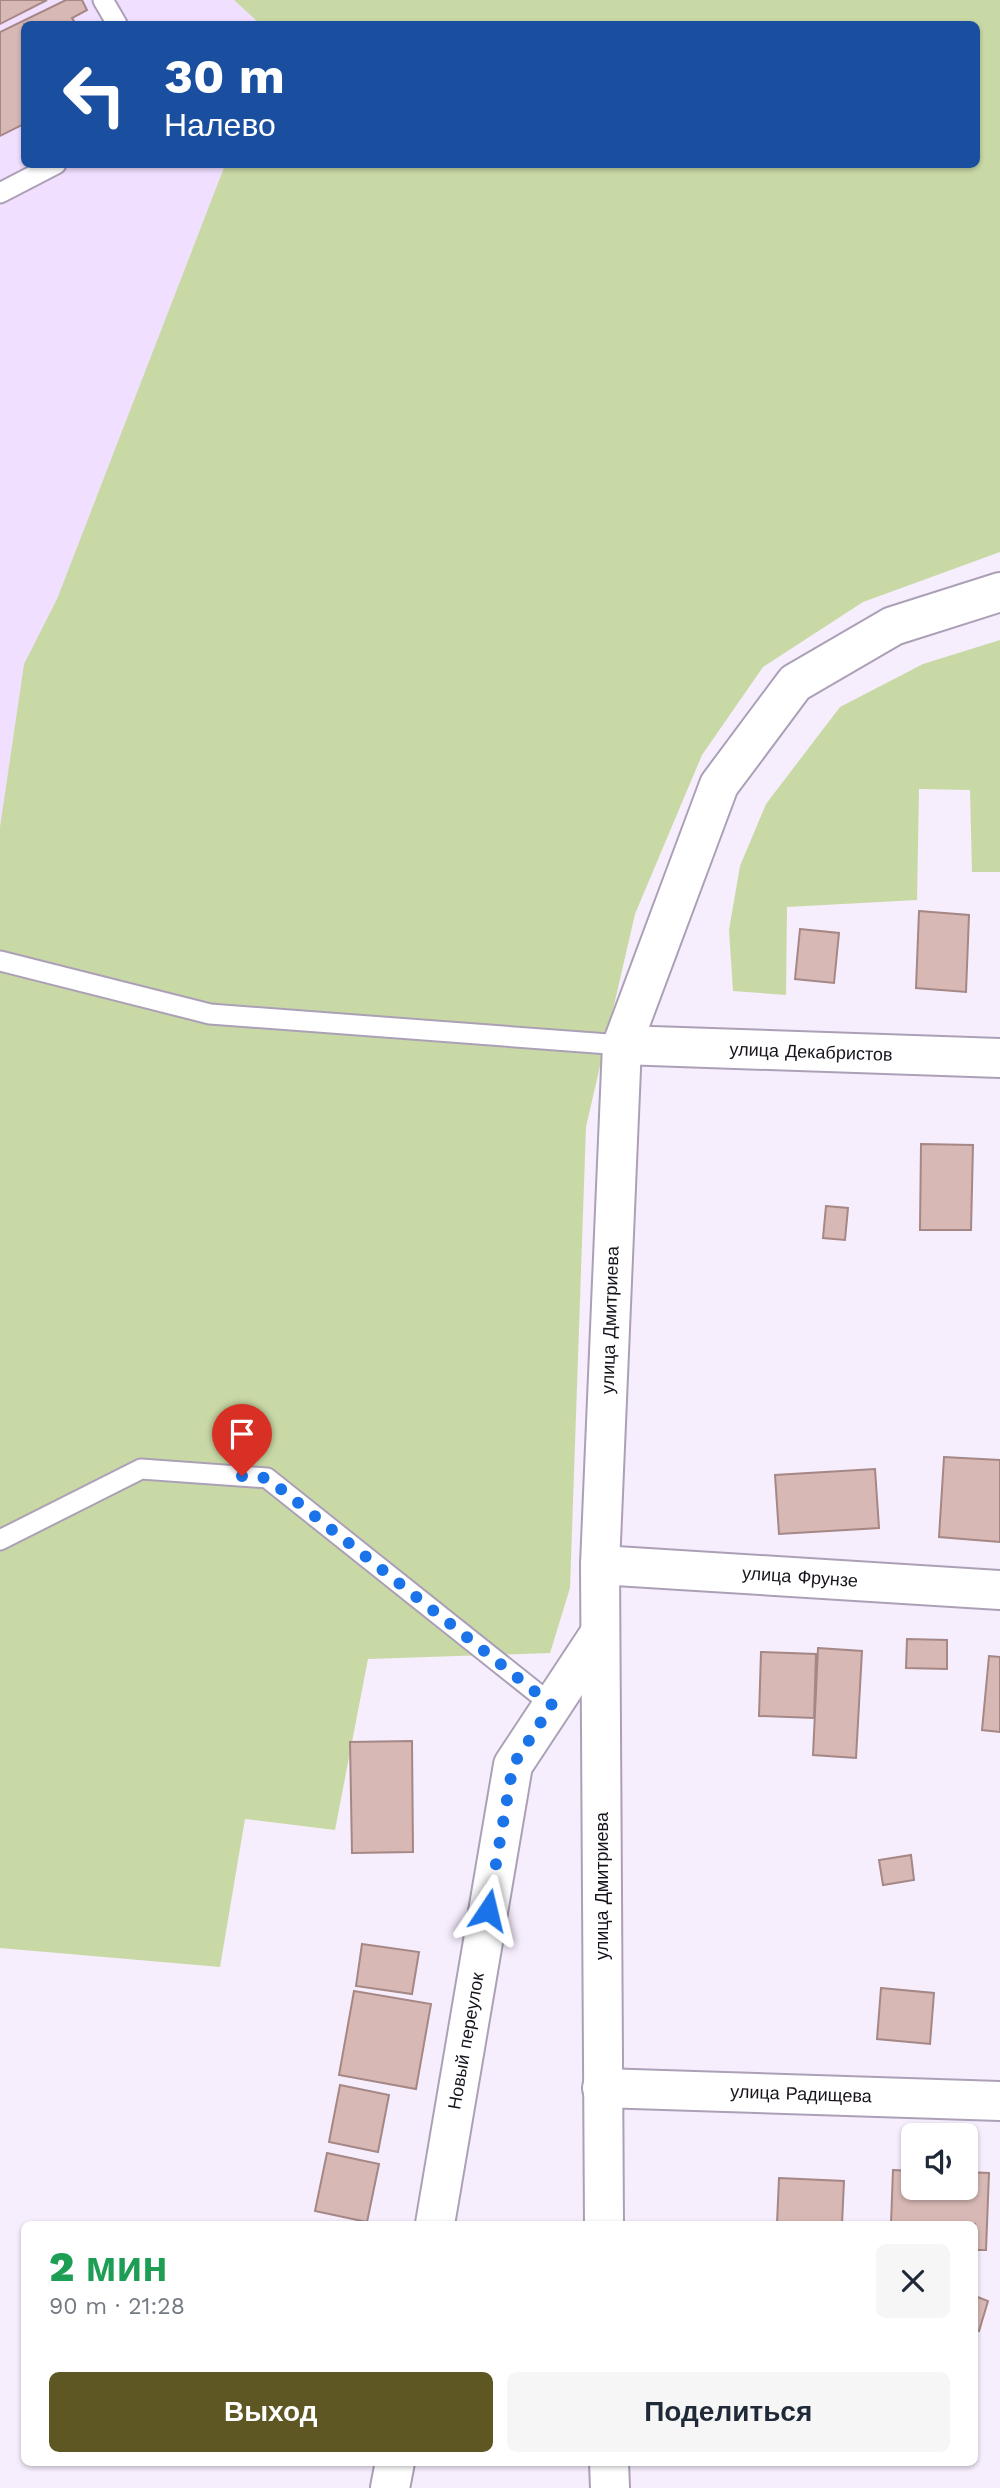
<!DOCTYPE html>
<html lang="ru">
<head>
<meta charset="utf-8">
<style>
  :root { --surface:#fff; --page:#f6f6f7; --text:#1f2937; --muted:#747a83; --accent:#5e5723 }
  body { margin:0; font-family:"Work Sans",sans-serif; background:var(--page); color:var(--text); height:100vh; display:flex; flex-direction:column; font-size:26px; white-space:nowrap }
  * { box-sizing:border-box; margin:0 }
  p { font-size:23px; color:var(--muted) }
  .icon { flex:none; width:38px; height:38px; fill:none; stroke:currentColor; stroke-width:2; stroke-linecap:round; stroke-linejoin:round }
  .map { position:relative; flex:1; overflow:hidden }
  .panel { position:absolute; left:21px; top:2221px; width:957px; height:245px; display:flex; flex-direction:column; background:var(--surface); border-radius:10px; box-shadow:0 2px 5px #0004 }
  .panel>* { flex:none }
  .hud { position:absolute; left:21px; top:21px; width:959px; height:147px; border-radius:10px; box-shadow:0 2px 5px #0004; background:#1a4fa0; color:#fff; overflow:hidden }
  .tools { position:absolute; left:901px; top:2123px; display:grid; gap:14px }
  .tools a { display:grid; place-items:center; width:77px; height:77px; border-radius:10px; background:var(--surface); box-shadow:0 2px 5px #0004; font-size:35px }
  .pin { position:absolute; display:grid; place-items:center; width:60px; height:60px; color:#fff; margin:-72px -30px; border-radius:50% 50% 50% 0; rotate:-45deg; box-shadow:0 0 7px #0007 }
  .pin .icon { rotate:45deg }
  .me { position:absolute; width:77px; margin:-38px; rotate:10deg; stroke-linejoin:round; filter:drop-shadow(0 0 5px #0008) }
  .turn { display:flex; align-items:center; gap:24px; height:147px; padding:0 28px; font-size:32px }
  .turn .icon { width:91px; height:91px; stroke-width:2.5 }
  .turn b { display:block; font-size:49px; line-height:60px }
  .round { display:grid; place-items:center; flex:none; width:74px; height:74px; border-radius:10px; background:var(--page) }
  .overview { display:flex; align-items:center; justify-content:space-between; height:119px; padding:0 28px }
  h1 { font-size:42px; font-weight:800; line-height:52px; color:#1e9e55 }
  .cta { display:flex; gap:14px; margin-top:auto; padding:14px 28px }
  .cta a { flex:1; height:80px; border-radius:10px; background:var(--accent); color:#fff; font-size:28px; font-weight:800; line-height:80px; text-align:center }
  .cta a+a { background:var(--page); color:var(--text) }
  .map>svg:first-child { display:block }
</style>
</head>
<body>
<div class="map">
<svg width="1000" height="2488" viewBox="0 0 1000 2488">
  <rect width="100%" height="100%" fill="#f6edfd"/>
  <path fill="#f0dfff" d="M 0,0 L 234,0 L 260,24 L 24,24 L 24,164 L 225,165 L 57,599 L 24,664 L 0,827 Z"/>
  <path fill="#c9d9a5" d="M 234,0 L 1000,0 L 1000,552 L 863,602 L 763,667 L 702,755 L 635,914 L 586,1127 L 570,1588 L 550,1653 L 368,1659 L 335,1830 L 245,1819 L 220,1967 L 0,1948 L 0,827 L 24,664 L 57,599 L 225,165 L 976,164 L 976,24 L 260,24 Z
    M 1000,640 L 1000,872 L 972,872 L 970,790 L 919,789 L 917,900 L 787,907 L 786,995 L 733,991 L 729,930 L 740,866 L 766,804 L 840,707 L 923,664 Z"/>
  <path fill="#d7b8b5" stroke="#a58785" stroke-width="2" d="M 0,0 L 47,0 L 0,24 Z
    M 66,0 L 82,0 L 87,10 L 72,18 L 76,24 L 24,24 L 24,124 L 0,136 L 0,32 Z
    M 919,911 L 969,915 L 966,992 L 916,988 Z
    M 800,929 L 839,933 L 834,983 L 795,979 Z
    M 921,1144 L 973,1145 L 971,1230 L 920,1230 Z
    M 826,1206 L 848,1208 L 845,1240 L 823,1238 Z
    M 944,1457 L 1000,1460 L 1000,1542 L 939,1537 Z
    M 875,1469 L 879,1528 L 779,1534 L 775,1475 Z
    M 907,1639 L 947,1640 L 947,1669 L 906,1668 Z
    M 818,1648 L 862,1651 L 856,1758 L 813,1755 Z
    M 761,1652 L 816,1654 L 814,1718 L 759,1716 Z
    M 989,1656 L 1000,1657 L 1000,1732 L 982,1730 Z
    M 412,1741 L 413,1852 L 352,1853 L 350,1742 Z
    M 911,1855 L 914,1880 L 883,1885 L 879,1860 Z
    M 362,1944 L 419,1952 L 412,1994 L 356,1986 Z
    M 881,1988 L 934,1993 L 930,2044 L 877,2039 Z
    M 354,1991 L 431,2004 L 416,2089 L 339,2075 Z
    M 340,2085 L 389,2095 L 378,2152 L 329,2142 Z
    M 327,2153 L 379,2164 L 367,2222 L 315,2211 Z
    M 893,2170 L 914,2171 L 914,2188 L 966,2188 L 966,2172 L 989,2173 L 986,2250 L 975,2250 L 975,2224 L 891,2224 Z
    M 779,2178 L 844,2181 L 842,2224 L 777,2224 Z
    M 975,2296 L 988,2301 L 979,2331 L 975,2330 Z"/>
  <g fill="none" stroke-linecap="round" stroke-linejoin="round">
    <g stroke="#aca0b7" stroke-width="23">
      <path id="service" d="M 103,0 L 117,24
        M 0,193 L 56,164
        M 0,961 L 210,1014 L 622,1045
        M 0,1540 L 141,1469 L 267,1478 L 552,1705"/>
    </g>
    <g stroke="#aca0b7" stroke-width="42">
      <path id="minor" d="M 622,1045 L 1000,1058
        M 600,1565 L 1000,1590
        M 602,2088 L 1000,2101
        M 435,2224 L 513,1765 L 600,1633
        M 390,2488 L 395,2462"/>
    </g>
    <g stroke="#aca0b7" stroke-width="42">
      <path id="tertiary" d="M 604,2224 L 600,1565 L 622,1045 L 719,785 L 795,683 L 893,626 L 1000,592
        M 609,2462 L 610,2488"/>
    </g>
    <use href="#service" stroke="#fff" stroke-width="19"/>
    <use href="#minor" stroke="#fff" stroke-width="38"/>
    <use href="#tertiary" stroke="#fff" stroke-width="38"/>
  </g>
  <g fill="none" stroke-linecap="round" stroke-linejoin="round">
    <path stroke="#1a73e8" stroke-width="12" stroke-dasharray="0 21.6" d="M 242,1476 L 267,1478 L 552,1705 L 513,1765 L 488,1910"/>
  </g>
  <g text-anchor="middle" stroke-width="5" stroke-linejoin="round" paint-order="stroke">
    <g font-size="18" fill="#18131c" stroke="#fff">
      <text transform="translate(811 1052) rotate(2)" y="6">улица Декабристов</text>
      <text transform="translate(610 1320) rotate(-88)" y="6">улица Дмитриева</text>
      <text transform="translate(800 1577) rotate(4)" y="6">улица Фрунзе</text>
      <text transform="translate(602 1886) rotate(-90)" y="6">улица Дмитриева</text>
      <text transform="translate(466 2041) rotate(-80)" y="6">Новый переулок</text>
      <text transform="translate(801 2094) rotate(2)" y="6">улица Радищева</text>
    </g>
  </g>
</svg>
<div class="tools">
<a><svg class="icon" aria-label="sound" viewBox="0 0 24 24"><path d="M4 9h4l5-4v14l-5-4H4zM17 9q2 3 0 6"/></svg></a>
</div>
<div class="pin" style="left:242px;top:1476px;background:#d93025"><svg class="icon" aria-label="arrive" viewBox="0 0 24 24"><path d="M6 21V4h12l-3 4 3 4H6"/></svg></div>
<svg class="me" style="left:488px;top:1910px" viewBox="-20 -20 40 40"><path d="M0-17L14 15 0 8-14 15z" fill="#1a73e8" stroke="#fff" stroke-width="4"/></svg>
<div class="hud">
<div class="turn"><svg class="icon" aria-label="left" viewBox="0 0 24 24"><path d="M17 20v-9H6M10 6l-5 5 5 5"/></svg><div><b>30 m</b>Налево</div></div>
</div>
<section class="panel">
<div class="overview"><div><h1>2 мин</h1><p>90 m · 21:28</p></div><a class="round"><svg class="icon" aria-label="close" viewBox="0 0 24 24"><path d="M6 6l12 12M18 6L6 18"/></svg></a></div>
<div class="cta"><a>Выход</a><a>Поделиться</a></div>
</section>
</div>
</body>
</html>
